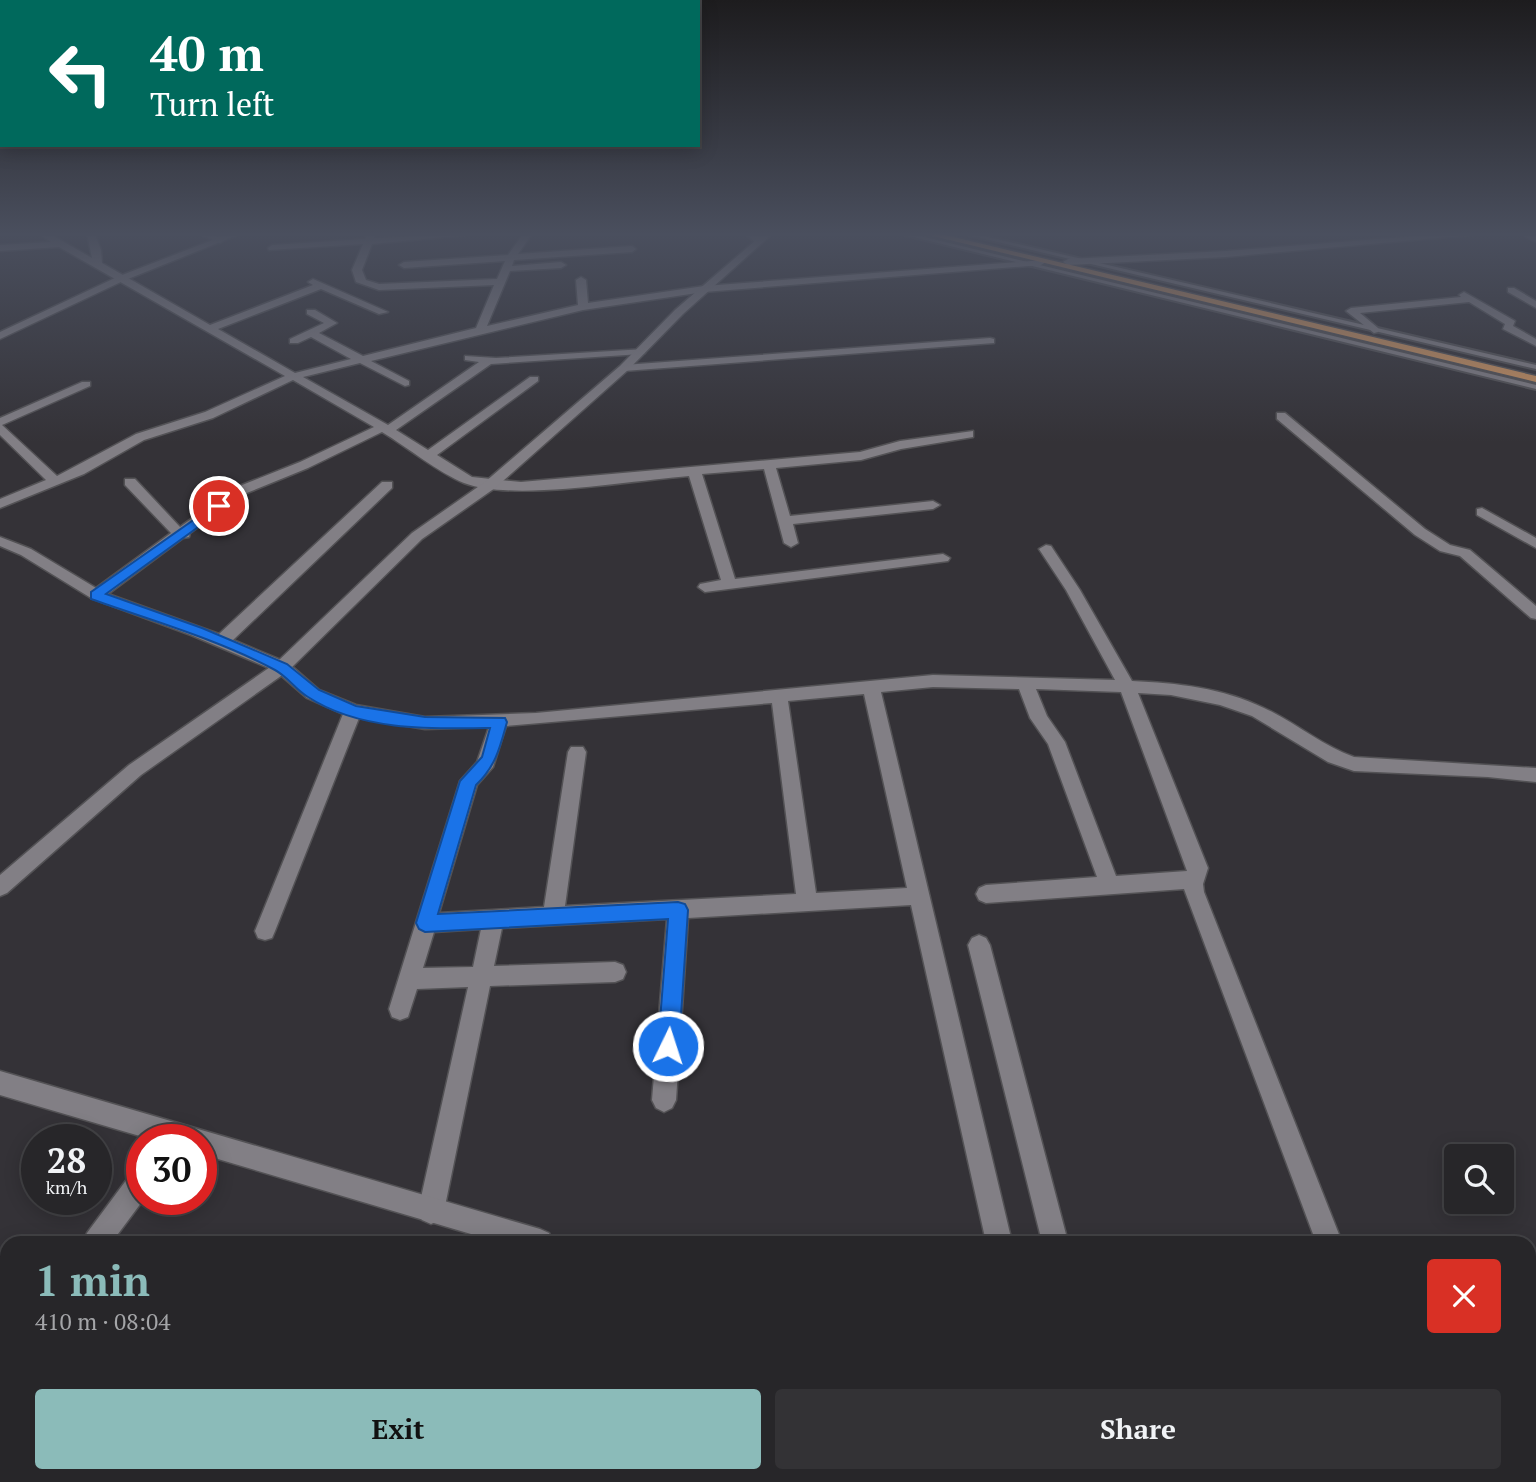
<!DOCTYPE html>
<html lang="en">
<head>
<meta charset="utf-8">
<style>
  :root { --surface:#272629; --page:#333235; --text:#f1f3f6; --muted:#a4a5a8; --line:#434346; --accent:#8bbbb9 }
  body { margin:0; font-family:"PT Serif",serif; background:var(--page); color:var(--text); height:100vh; display:flex; flex-direction:column; font-size:26px; white-space:nowrap }
  * { box-sizing:border-box; margin:0 }
  p { font-size:23px; color:var(--muted) }
  .icon { flex:none; width:38px; height:38px; fill:none; stroke:currentColor; stroke-width:2; stroke-linecap:round; stroke-linejoin:round }
  .map { position:relative; flex:1; overflow:hidden }
  .sheet { position:absolute; left:0px; top:1236px; width:1536px; height:247px; display:flex; flex-direction:column; background:var(--surface); border-radius:21px 21px 0 0; box-shadow:0 4px 18px #0003,0 0 0 2px var(--line) }
  .sheet>* { flex:none }
  .banner { position:absolute; left:0px; top:0px; width:700px; height:147px; box-shadow:0 4px 18px #0003,0 0 0 2px var(--line); background:#00695c; color:#fff; overflow:hidden }
  .fabs { position:absolute; left:1444px; top:1144px; display:grid; gap:14px }
  .fabs a { display:grid; place-items:center; width:70px; height:70px; border-radius:7px; background:var(--surface); box-shadow:0 4px 18px #0003,0 0 0 2px var(--line); font-size:35px }
  .speed { position:absolute; left:21px; top:1124px; display:flex; gap:14px; font-size:35px; font-weight:700; text-align:center }
  .speed>* { display:grid; place-content:center; width:91px; height:91px; border-radius:50%; background:var(--surface); box-shadow:0 4px 18px #0003,0 0 0 2px var(--line); line-height:1 }
  .speed small { font-size:18px; font-weight:400 }
  .speed .limit { border:10px solid #d22; background:#fff; color:#111 }
  .pin { position:absolute; display:grid; place-items:center; width:60px; height:60px; color:#fff; margin:-30px; border:4px solid #fff; border-radius:50%; box-shadow:0 2px 7px #0007 }
  .me { position:absolute; width:77px; margin:-38px; rotate:4deg; stroke-linejoin:round; filter:drop-shadow(0 0 5px #0008) }
  .turn { display:flex; align-items:center; gap:24px; height:147px; padding:0 35px; font-size:32px }
  .turn .icon { width:91px; height:91px; stroke-width:2.5 }
  .turn b { display:block; font-size:49px; line-height:60px }
  .round { display:grid; place-items:center; flex:none; width:74px; height:74px; border-radius:7px; background:var(--page) }
  .headline { display:flex; align-items:center; justify-content:space-between; height:119px; padding:0 35px }
  h1 { font-size:42px; font-weight:800; line-height:52px; color:var(--accent) }
  .primary-button { display:flex; gap:14px; margin-top:auto; padding:14px 35px }
  .primary-button a { flex:1; height:80px; border-radius:7px; background:var(--accent); color:#111; font-size:28px; font-weight:800; line-height:80px; text-align:center }
  .primary-button a+a { background:var(--page); color:var(--text) }
  .map>svg:first-child { display:block }
</style>
</head>
<body>
<div class="map">
<svg width="1536" height="1482" viewBox="0 0 1536 1482">
  <rect width="100%" height="100%" fill="#343237"/>
  <g fill="none" stroke-linecap="round" stroke-linejoin="round">
    <g stroke="#535255" stroke-width="4">
      <path id="service" d="M 901,234 L 912,234 L 1536,385 L 1536,389 Z
        M 964,234 L 975,234 L 1536,365 L 1536,369 Z"/>
    </g>
    <g stroke="#535255" stroke-width="3">
      <path id="minor" d="M 39,234 L 50,234 L 92,258 L 87,234 L 95,234 L 101,250 L 102,263 L 210,325 L 313,285 L 308,282 L 313,279 L 388,312 L 379,314 L 321,289 L 218,329 L 295,373 L 351,359 L 311,337 L 298,343 L 290,343 L 290,339 L 324,323 L 307,314 L 307,310 L 315,310 L 337,323 L 319,333 L 363,356 L 476,328 L 494,285 L 379,290 L 356,282 L 352,270 L 363,244 L 269,250 L 268,248 L 272,245 L 365,239 L 367,234 L 375,234 L 374,238 L 476,234 L 372,244 L 362,270 L 366,280 L 379,284 L 497,279 L 505,261 L 404,268 L 399,265 L 404,262 L 508,255 L 523,234 L 532,234 L 518,254 L 632,246 L 636,249 L 632,252 L 514,260 L 512,266 L 561,262 L 566,265 L 561,268 L 510,271 L 487,326 L 578,305 L 576,280 L 581,277 L 586,280 L 588,303 L 704,286 L 1044,260 L 1046,262 L 1041,265 L 704,292 L 583,310 L 371,361 L 409,381 L 409,385 L 405,386 L 360,363 L 303,377 L 388,425 L 479,362 L 465,360 L 465,356 L 496,358 L 645,349 L 645,353 L 641,354 L 491,364 L 396,430 L 428,450 L 530,377 L 538,377 L 538,381 L 437,455 L 472,477 L 521,482 L 860,452 L 900,441 L 973,431 L 973,437 L 901,449 L 861,460 L 776,468 L 790,516 L 933,501 L 940,505 L 933,509 L 793,524 L 798,543 L 791,547 L 784,543 L 764,469 L 702,474 L 735,579 L 943,554 L 950,558 L 948,561 L 705,592 L 698,587 L 700,584 L 721,580 L 689,476 C 634,480 513,502 464,483 C 439,473 407,447 382,432 L 308,468 L 242,495 L 190,533 L 189,537 L 183,538 L 108,594 L 219,634 L 382,482 L 392,482 L 392,488 L 233,640 L 288,663 L 319,690 L 356,705 L 425,717 L 536,713 L 933,675 L 1115,680 L 1066,590 L 1039,549 L 1046,545 L 1051,546 L 1080,590 L 1132,681 C 1177,683 1223,688 1264,708 C 1295,722 1322,746 1354,757 L 1536,768 L 1536,782 L 1488,777 L 1354,771 L 1328,762 L 1252,716 L 1220,705 L 1171,695 L 1138,693 L 1208,868 L 1203,884 L 1204,892 L 1342,1242 L 1316,1242 L 1184,889 L 986,903 L 979,900 L 976,894 L 979,888 L 986,885 L 1097,877 L 1048,744 L 1030,718 L 1019,689 L 933,687 L 881,692 L 1012,1242 L 986,1242 L 911,905 L 688,918 L 676,1100 L 672,1108 L 664,1112 L 656,1108 L 652,1100 L 667,919 L 502,928 L 494,966 L 615,962 L 623,965 L 626,972 L 623,979 L 615,982 L 490,986 L 444,1211 L 440,1220 L 431,1224 L 422,1220 L 418,1211 L 468,987 L 417,989 L 408,1017 L 400,1020 L 392,1017 L 389,1009 L 460,781 L 477,762 L 489,727 L 425,729 L 359,718 L 275,931 L 272,938 L 265,940 L 258,938 L 255,931 L 343,714 L 307,698 L 276,671 L 191,635 L 91,598 L 21,555 L 0,546 L 0,537 L 31,549 L 96,588 L 171,533 L 125,485 L 125,479 L 135,479 L 180,527 L 232,489 L 300,462 L 374,427 L 293,380 L 213,418 L 144,440 L 84,474 L 0,508 L 0,499 L 46,480 L 0,435 L 0,418 L 82,382 L 90,382 L 90,386 L 2,425 L 57,476 L 136,434 L 205,412 L 285,376 L 59,247 L 0,251 L 0,245 L 51,242 ZM 1036,689 L 1121,692 L 1187,871 L 1116,876 L 1065,742 L 1047,716 ZM 864,694 L 907,888 L 816,893 L 788,701 ZM 772,703 L 796,894 L 565,906 L 586,752 L 583,747 L 571,747 L 568,752 L 544,907 L 439,913 L 477,785 L 493,767 L 506,726 ZM 481,929 L 473,967 L 423,968 L 434,932 Z
        M 199,234 L 212,234 L 224,240 L 220,243 Z
        M 745,234 L 755,234 L 763,241 L 756,243 Z
        M 1443,234 L 1482,234 L 1226,257 L 1068,265 L 1063,262 L 1068,259 L 1226,251 Z
        M 1523,234 L 1536,235 L 1536,242 L 1524,236 Z
        M 1508,288 L 1514,288 L 1536,301 L 1536,308 L 1508,292 Z
        M 1464,292 L 1515,321 L 1513,326 L 1536,339 L 1536,346 L 1503,329 L 1505,324 L 1469,302 L 1360,313 L 1378,328 L 1378,332 L 1374,333 L 1346,311 L 1351,308 L 1461,297 L 1459,295 Z
        M 990,338 L 994,339 L 994,343 L 624,371 L 619,368 L 624,365 Z
        M 1277,413 L 1285,413 L 1425,529 L 1450,545 L 1470,550 L 1536,606 L 1536,619 L 1531,618 L 1460,556 L 1440,551 L 1415,535 L 1277,419 Z
        M 1482,508 L 1536,538 L 1536,548 L 1477,515 L 1477,509 Z
        M 979,935 L 986,938 L 990,945 L 1068,1242 L 1042,1242 L 968,945 L 972,938 Z
        M 142,1168 L 144,1199 L 112,1242 L 83,1242 L 87,1233 L 133,1171 Z
        M 7,1381 L 7,1420 L 0,1423 L 0,1383 Z
        M 1530,1412 L 1536,1415 L 1536,1446 L 1530,1443 Z
        M 636,1475 L 666,1475 L 667,1482 L 637,1482 Z
        M 1193,1475 L 1223,1475 L 1225,1482 L 1195,1482 Z"/>
    </g>
    <g stroke="#535255" stroke-width="3">
      <path id="tertiary" d="M 228,234 L 240,234 L 123,281 L 0,339 L 0,332 L 117,277 Z
        M 763,234 L 772,234 L 683,314 L 628,370 L 495,488 L 422,539 L 288,671 L 141,775 L 7,893 L 0,896 L 0,875 L 129,765 L 276,663 L 412,533 L 485,482 L 620,366 L 675,310 Z
        M 0,1071 L 540,1229 L 549,1233 L 553,1242 L 498,1242 L 201,1154 L 201,1139 L 150,1139 L 0,1095 Z
        M 1530,1365 L 1536,1365 L 1536,1393 L 1530,1393 Z"/>
    </g>
    <g stroke="#535255" stroke-width="3">
      <path id="primary" d="M 925,234 L 941,234 L 1536,376 L 1536,382 Z"/>
    </g>
    <use href="#service" fill="#827f85" fill-rule="evenodd"/>
    <use href="#minor" fill="#827f85" fill-rule="evenodd"/>
    <use href="#tertiary" fill="#827f85" fill-rule="evenodd"/>
    <use href="#primary" fill="#cb925f" fill-rule="evenodd"/>
  </g>
  <linearGradient id="sky" x2="0" y2="1"><stop stop-color="#1d1c1e"/><stop offset="0.53" stop-color="#4a4f5e"/><stop offset="1" stop-color="#4a4f5e" stop-opacity="0"/></linearGradient>
  <rect width="1536" height="442" fill="url(#sky)"/>
  <path fill="#1a73e8" stroke="#114b97" stroke-width="2" d="M 219,502 L 223,503 L 223,509 L 106,594 L 202,628 L 287,664 L 319,690 L 356,706 L 425,717 L 505,718 L 507,722 C 500,747 496,766 476,785 L 438,914 L 678,902 L 685,904 L 688,910 L 679,1046 L 676,1053 L 668,1056 L 661,1053 L 658,1046 L 668,919 L 425,932 L 419,929 L 416,923 L 460,781 L 482,757 L 490,728 C 431,729 360,731 308,697 C 296,690 288,677 275,670 C 220,640 150,620 91,599 L 91,592 Z"/>
</svg>
<div class="fabs">
<a><svg class="icon" aria-label="search" viewBox="0 0 24 24"><circle cx="10" cy="10" r="6"/><path d="M15 15l6 6"/></svg></a>
</div>
<div class="speed"><div>28<small>km/h</small></div><div class="limit">30</div></div>
<div class="pin" style="left:219px;top:506px;background:#d93025"><svg class="icon" aria-label="arrive" viewBox="0 0 24 24"><path d="M6 21V4h12l-3 4 3 4H6"/></svg></div>
<svg class="me" style="left:668px;top:1046px" viewBox="-20 -20 40 40"><circle r="17" fill="#1a73e8" stroke="#fff" stroke-width="3"/><path d="M0-11L8 9 0 5-8 9z" fill="#fff"/></svg>
<div class="banner">
<div class="turn"><svg class="icon" aria-label="left" viewBox="0 0 24 24"><path d="M17 20v-9H6M10 6l-5 5 5 5"/></svg><div><b>40 m</b>Turn left</div></div>
</div>
<section class="sheet">
<div class="headline"><div><h1>1 min</h1><p>410 m · 08:04</p></div><a class="round" style="background:#d93025;color:#fff"><svg class="icon" aria-label="close" viewBox="0 0 24 24"><path d="M6 6l12 12M18 6L6 18"/></svg></a></div>
<div class="primary-button"><a>Exit</a><a>Share</a></div>
</section>
</div>
</body>
</html>
